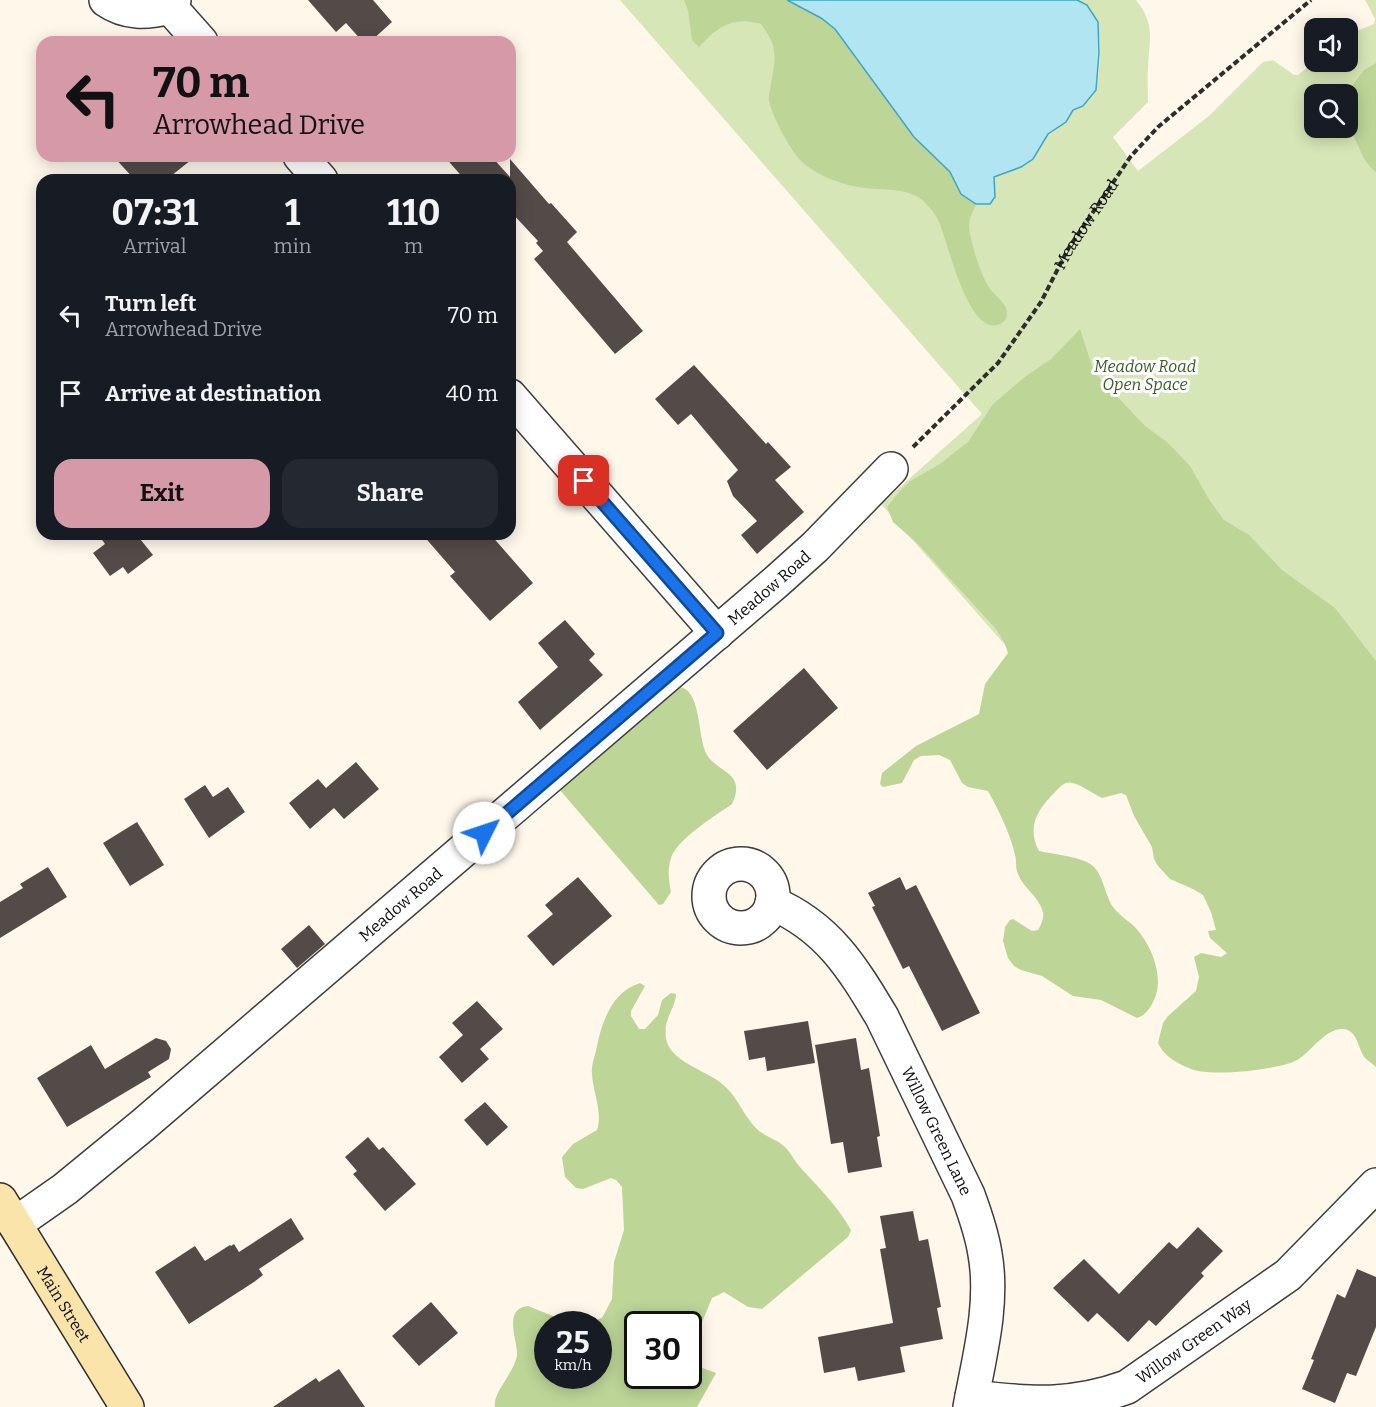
<!DOCTYPE html>
<html lang="en">
<head>
<meta charset="utf-8">
<style>
  :root { --surface:#171b24; --page:#242831; --text:#f1f3f6; --muted:#9ea1a6; --accent:#d599a8 }
  body { margin:0; font-family:Bitter,serif; background:var(--page); color:var(--text); height:100vh; display:flex; flex-direction:column; font-size:22px; white-space:nowrap }
  * { box-sizing:border-box; margin:0 }
  p { font-size:20px; color:var(--muted) }
  .icon { flex:none; width:33px; height:33px; fill:none; stroke:currentColor; stroke-width:2; stroke-linecap:round; stroke-linejoin:round }
  .map { position:relative; flex:1; overflow:hidden }
  .side { position:absolute; left:36px; top:174px; width:480px; height:366px; display:flex; flex-direction:column; background:var(--surface); border-radius:18px; box-shadow:0 3px 15px #0003 }
  .side>* { flex:none }
  .top-card { position:absolute; left:36px; top:36px; width:480px; height:126px; border-radius:18px; box-shadow:0 3px 15px #0003; background:#d599a8; color:#111; overflow:hidden }
  .fabs { position:absolute; left:1304px; top:18px; display:grid; gap:12px }
  .fabs a { display:grid; place-items:center; width:54px; height:54px; border-radius:12px; background:var(--surface); box-shadow:0 3px 15px #0003; font-size:30px }
  .speed { position:absolute; left:534px; top:1311px; display:flex; gap:12px; font-size:30px; font-weight:700; text-align:center }
  .speed>* { display:grid; place-content:center; width:78px; height:78px; border-radius:50%; background:var(--surface); box-shadow:0 3px 15px #0003; line-height:1 }
  .speed small { font-size:15px; font-weight:400 }
  .speed .limit { border:3px solid #111; border-radius:9px; background:#fff; color:#111 }
  .pin { position:absolute; display:grid; place-items:center; width:51px; height:51px; color:#fff; margin:-26px; border-radius:12px; box-shadow:0 3px 9px #0006 }
  .me { position:absolute; width:66px; margin:-33px; rotate:49deg; stroke-linejoin:round; filter:drop-shadow(0 0 4px #0008) }
  .turn { display:flex; align-items:center; gap:21px; height:126px; padding:0 18px; font-size:27px }
  .turn .icon { width:78px; height:78px; stroke-width:2.5 }
  .turn b { display:block; font-size:42px; line-height:51px }
  .eta { display:flex; justify-content:space-evenly; align-items:center; height:102px; text-align:center }
  .eta b { font-size:36px; font-weight:700; line-height:42px }
  .primary-button { display:flex; gap:12px; margin-top:auto; padding:12px 18px }
  .primary-button a { flex:1; height:69px; border-radius:18px; background:var(--accent); color:#111; font-size:24px; font-weight:700; line-height:69px; text-align:center }
  .primary-button a+a { background:var(--page); color:var(--text) }
  ul { padding:0; list-style:none }
  li { display:flex; align-items:center; gap:18px; height:78px; padding:0 18px }
  li div { flex:1 }
  li b { display:block; font-size:22px }
  li em { font-style:normal }
  .map>svg:first-child { display:block }
</style>
</head>
<body>
<div class="map">
<svg width="1376" height="1407" viewBox="0 0 1376 1407">
  <rect width="100%" height="100%" fill="#fef7ea"/>
  <path fill="#d7e6b7" fill-rule="evenodd" d="M 620,0 L 995,0 L 1097,85 C 1101,56 1106,16 1077,0 L 1136,0 C 1156,25 1149,39 1148,68 C 1147,79 1148,91 1148,102 L 1113,137 L 1138,171 L 1209,116 L 1263,62 L 1273,60 L 1294,75 L 1298,75 L 1314,62 L 1347,62 L 1347,35 L 1374,24 L 1375,19 L 1365,0 L 1376,0 L 1376,669 L 1041,686 L 881,504 L 982,414 ZM 1314,94 L 1347,94 L 1347,128 L 1314,128 Z"/>
  <path fill="#bdd597" fill-rule="evenodd" d="M 684,0 L 787,0 L 821,18 L 835,29 L 914,137 L 950,172 L 961,194 L 976,204 C 974,210 969,218 969,225 C 969,238 981,275 988,286 C 992,293 1001,299 1005,306 C 1008,312 1008,319 1003,322 C 970,346 947,239 939,222 C 937,217 933,211 929,207 C 911,184 883,192 858,187 C 836,183 808,172 795,154 C 785,139 773,118 769,101 C 768,95 771,88 771,83 C 776,55 778,47 761,24 C 733,16 718,26 699,47 L 692,40 L 688,10 Z
    M 1376,63 L 1376,172 C 1358,157 1361,143 1347,128 L 1346,94 L 1364,70 Z
    M 1080,329 L 1094,372 L 1145,426 L 1167,442 L 1190,466 L 1210,501 L 1224,520 L 1249,535 L 1282,570 L 1335,608 L 1376,661 L 1376,1067 C 1373,1064 1368,1061 1365,1058 C 1358,1049 1358,1031 1344,1029 C 1325,1027 1310,1054 1295,1061 C 1276,1070 1213,1076 1194,1070 C 1180,1065 1164,1057 1158,1043 L 1163,1023 L 1168,1016 L 1196,991 L 1199,977 L 1194,957 L 1201,953 L 1221,957 L 1227,953 L 1210,938 L 1208,931 L 1216,930 L 1211,912 L 1203,895 L 1193,889 L 1170,879 L 1158,866 L 1154,859 L 1152,847 L 1134,816 L 1126,795 L 1121,793 L 1102,798 C 1093,794 1081,784 1072,783 C 1065,781 1060,787 1056,791 C 1038,809 1026,826 1039,851 C 1052,854 1084,857 1093,866 C 1103,875 1105,895 1113,907 C 1118,914 1127,920 1134,926 C 1151,944 1164,975 1155,998 C 1151,1007 1146,1015 1137,1018 L 1101,1000 L 1073,996 L 1042,976 L 1021,970 L 1014,966 L 1008,958 L 1003,941 L 1005,927 L 1010,920 L 1013,919 L 1032,931 L 1038,930 C 1041,925 1044,919 1043,913 C 1040,897 1023,888 1018,874 C 1015,868 1017,861 1015,855 C 1011,835 998,809 988,791 L 968,787 L 962,783 L 950,760 L 939,755 L 921,756 L 914,760 L 902,783 L 883,787 L 880,784 L 882,773 L 916,746 L 979,714 L 985,684 L 1008,653 L 1005,644 L 996,629 L 918,544 L 893,522 L 887,507 L 899,492 L 910,481 L 940,464 L 968,442 L 993,404 L 1026,376 L 1051,359 Z
    M 680,687 C 702,691 697,738 707,755 C 718,773 747,772 732,804 C 715,816 677,839 671,858 C 667,870 669,881 671,892 L 663,904 L 659,905 L 559,789 L 561,784 Z
    M 640,983 L 645,986 L 631,1011 L 631,1016 L 639,1029 L 645,1029 L 658,1015 L 662,1000 L 671,993 L 676,994 C 676,1008 663,1018 666,1038 C 669,1061 705,1070 721,1083 C 738,1096 743,1116 758,1130 C 766,1137 778,1140 785,1147 C 791,1153 794,1160 799,1166 C 817,1186 838,1206 851,1230 L 848,1237 L 762,1309 L 748,1307 L 724,1292 L 712,1298 L 702,1322 L 689,1333 L 688,1324 L 638,1324 L 638,1376 L 688,1376 L 689,1363 L 716,1373 L 697,1407 L 495,1407 C 492,1393 515,1372 517,1355 C 518,1341 502,1309 528,1306 L 563,1320 L 583,1323 L 602,1318 L 612,1299 L 614,1262 L 624,1230 L 622,1187 L 616,1180 L 611,1178 L 583,1189 L 576,1188 L 565,1177 L 562,1157 L 573,1144 L 597,1130 C 603,1112 593,1093 592,1074 C 591,1067 594,1058 596,1051 C 601,1024 611,992 640,983 ZM 598,1324 L 598,1376 L 548,1376 L 548,1324 Z"/>
  <path fill="#b2e5f2" stroke="#3da5c5" stroke-width="1.5" d="M 787,0 L 1077,0 L 1087,5 L 1098,22 L 1099,53 L 1096,90 L 1083,106 L 1073,110 L 1066,122 L 1048,134 L 1033,159 L 1021,167 L 994,177 L 995,197 L 990,204 L 976,204 L 961,194 L 950,172 L 914,137 L 835,29 L 821,18 Z"/>
  <path fill="#534b48" d="M 308,0 L 373,0 L 392,22 L 370,42 L 363,42 L 346,23 L 336,32 Z
    M 113,156 L 196,156 L 166,180 L 135,180 Z
    M 444,156 L 491,156 L 510,177 L 510,159 L 549,204 L 551,203 L 577,232 L 567,242 L 643,331 L 615,354 L 534,259 L 543,251 L 536,243 L 538,241 L 510,211 L 510,180 L 465,180 Z
    M 694,365 L 766,444 L 768,442 L 791,467 L 775,480 L 804,512 L 757,554 L 741,535 L 757,521 L 733,496 L 727,481 L 738,470 L 691,414 L 678,425 L 655,399 Z
    M 98,534 L 136,534 L 153,555 L 128,574 L 123,567 L 110,576 L 93,553 L 105,544 Z
    M 422,534 L 490,534 L 533,583 L 490,621 L 450,576 L 455,572 Z
    M 565,620 L 595,654 L 589,660 L 603,675 L 540,730 L 518,702 L 558,667 L 538,643 Z
    M 804,668 L 838,708 L 767,770 L 733,731 Z
    M 356,762 L 379,789 L 344,819 L 334,808 L 310,829 L 289,803 L 318,779 L 326,788 Z
    M 205,785 L 213,797 L 228,787 L 245,812 L 209,838 L 184,799 Z
    M 137,822 L 164,865 L 130,886 L 103,843 Z
    M 48,867 L 67,897 L 0,938 L 0,902 L 23,888 L 20,884 Z
    M 578,877 L 612,916 L 553,966 L 527,936 L 553,914 L 545,905 Z
    M 900,877 L 906,890 L 916,885 L 980,1013 L 942,1031 L 909,966 L 903,969 L 872,907 L 875,906 L 868,893 Z
    M 309,925 L 325,944 L 297,968 L 281,949 Z
    M 477,1001 L 503,1029 L 480,1049 L 489,1059 L 462,1083 L 439,1057 L 463,1035 L 452,1023 Z
    M 808,1021 L 815,1063 L 767,1071 L 765,1057 L 749,1060 L 744,1031 Z
    M 156,1038 L 166,1041 L 171,1049 L 169,1059 L 148,1072 L 151,1077 L 67,1127 L 37,1078 L 91,1045 L 105,1069 Z
    M 856,1038 L 861,1070 L 869,1068 L 880,1136 L 877,1137 L 882,1167 L 848,1173 L 843,1142 L 831,1144 L 815,1045 Z
    M 485,1102 L 508,1127 L 487,1146 L 464,1120 Z
    M 368,1137 L 379,1150 L 383,1147 L 416,1184 L 385,1211 L 353,1174 L 357,1171 L 345,1157 Z
    M 913,1211 L 919,1241 L 928,1239 L 941,1307 L 937,1308 L 943,1339 L 900,1347 L 905,1372 L 858,1381 L 855,1367 L 824,1373 L 818,1337 L 893,1323 L 880,1249 L 886,1248 L 880,1216 Z
    M 291,1218 L 304,1239 L 259,1269 L 263,1275 L 254,1282 L 189,1324 L 155,1272 L 195,1246 L 205,1261 L 230,1245 L 231,1246 L 234,1244 L 239,1252 Z
    M 1198,1227 L 1223,1251 L 1201,1273 L 1204,1276 L 1156,1326 L 1149,1320 L 1128,1342 L 1097,1313 L 1088,1322 L 1053,1288 L 1084,1259 L 1119,1294 L 1169,1242 L 1177,1249 Z
    M 1357,1269 L 1376,1277 L 1376,1327 L 1356,1376 L 1347,1373 L 1335,1403 L 1302,1389 L 1314,1360 L 1311,1359 L 1337,1294 L 1345,1298 Z
    M 431,1302 L 458,1333 L 419,1366 L 392,1336 Z
    M 339,1369 L 365,1407 L 273,1407 L 316,1378 L 319,1382 Z"/>
  <g fill="none" stroke-linecap="round" stroke-linejoin="round">
    <g stroke="#3e3e3e" stroke-width="36">
      <g id="minor">
        <path d="M 106,0 C 126,14 147,13 170,7 L 174,0"/>
        <path d="M 170,7 L 201,42"/>
        <path d="M 300,156 L 321,180"/>
        <path d="M 510,396 L 717,633"/>
        <circle cx="741" cy="896" r="32"/>
        <path id="s2" d="M 772,903 C 828,927 852,967 882,1017 L 968,1195 C 975,1214 982,1234 985,1254 C 994,1304 979,1358 970,1407"/>
        <path id="s3" d="M 15,1224 L 65,1189 L 143,1125 L 776,582 L 815,547 L 891,469"/>
        <path id="s4" d="M 972,1397 C 1031,1404 1072,1407 1127,1387 L 1288,1275 L 1376,1185"/>
      </g>
    </g>
    <g stroke="#2d2d2d" stroke-width="36">
      <g id="secondary">
        <path id="s5" d="M 0,1200 L 127,1407"/>
      </g>
    </g>
    <path stroke="#2d2d2d" stroke-width="4" stroke-dasharray="6 3" stroke-linecap="butt" id="s1" d="M 913,447 L 998,363 L 1041,302 L 1068,249 L 1131,156 L 1158,127 L 1311,0"/>
    <use href="#minor" stroke="#fff" stroke-width="33"/>
    <use href="#secondary" stroke="#fae4a9" stroke-width="33"/>
  </g>
  <g fill="none" stroke-linecap="round" stroke-linejoin="round">
    <g stroke="#114b97" stroke-width="15">
      <path id="route" d="M 484,833 L 717,633 L 584,481"/>
    </g>
    <use href="#route" stroke="#1a73e8" stroke-width="10"/>
  </g>
  <g text-anchor="middle" stroke-width="6" stroke-linejoin="round" paint-order="stroke">
    <g font-size="16" fill="#0b0b0b" stroke="#fff">
      <text dy="6" stroke="none"><textPath href="#s1" startOffset="284">Meadow Road</textPath></text>
      <text dy="6" stroke="none"><textPath href="#s3" startOffset="987">Meadow Road</textPath></text>
      <text dy="6" stroke="none"><textPath href="#s3" startOffset="501">Meadow Road</textPath></text>
      <text dy="6" stroke="none"><textPath href="#s2" startOffset="288">Willow Green Lane</textPath></text>
      <text dy="6" stroke="none"><textPath href="#s5" startOffset="122">Main Street</textPath></text>
      <text dy="6" stroke="none"><textPath href="#s4" startOffset="238">Willow Green Way</textPath></text>
    </g>
    <g font-size="16" font-style="italic" fill="#375e20" stroke="#fff">
      <text x="1145" y="372">Meadow Road<tspan x="1145" dy="18">Open Space</tspan></text>
    </g>
  </g>
</svg>
<div class="fabs">
<a><svg class="icon" aria-label="sound" viewBox="0 0 24 24"><path d="M4 9h4l5-4v14l-5-4H4zM17 9q2 3 0 6"/></svg></a>
<a><svg class="icon" aria-label="search" viewBox="0 0 24 24"><circle cx="10" cy="10" r="6"/><path d="M15 15l6 6"/></svg></a>
</div>
<div class="speed"><div>25<small>km/h</small></div><div class="limit">30</div></div>
<div class="pin" style="left:584px;top:481px;background:#d93025"><svg class="icon" aria-label="arrive" viewBox="0 0 24 24"><path d="M6 21V4h12l-3 4 3 4H6"/></svg></div>
<svg class="me" style="left:484px;top:833px" viewBox="-20 -20 40 40"><circle r="19" fill="#fff"/><path d="M0-13L10 11 0 6-10 11z" fill="#1a73e8"/></svg>
<div class="top-card">
<div class="turn"><svg class="icon" aria-label="left" viewBox="0 0 24 24"><path d="M17 20v-9H6M10 6l-5 5 5 5"/></svg><div><b>70 m</b>Arrowhead Drive</div></div>
</div>
<section class="side">
<div class="eta">
<div><b>07:31</b><p>Arrival</p></div>
<div><b>1</b><p>min</p></div>
<div><b>110</b><p>m</p></div>
</div>
<ul>
<li><svg class="icon" aria-label="left" viewBox="0 0 24 24"><path d="M17 20v-9H6M10 6l-5 5 5 5"/></svg><div><b>Turn left</b><p>Arrowhead Drive</p></div><em>70 m</em></li>
<li><svg class="icon" aria-label="arrive" viewBox="0 0 24 24"><path d="M6 21V4h12l-3 4 3 4H6"/></svg><div><b>Arrive at destination</b></div><em>40 m</em></li>
</ul>
<div class="primary-button"><a>Exit</a><a>Share</a></div>
</section>
</div>
</body>
</html>
